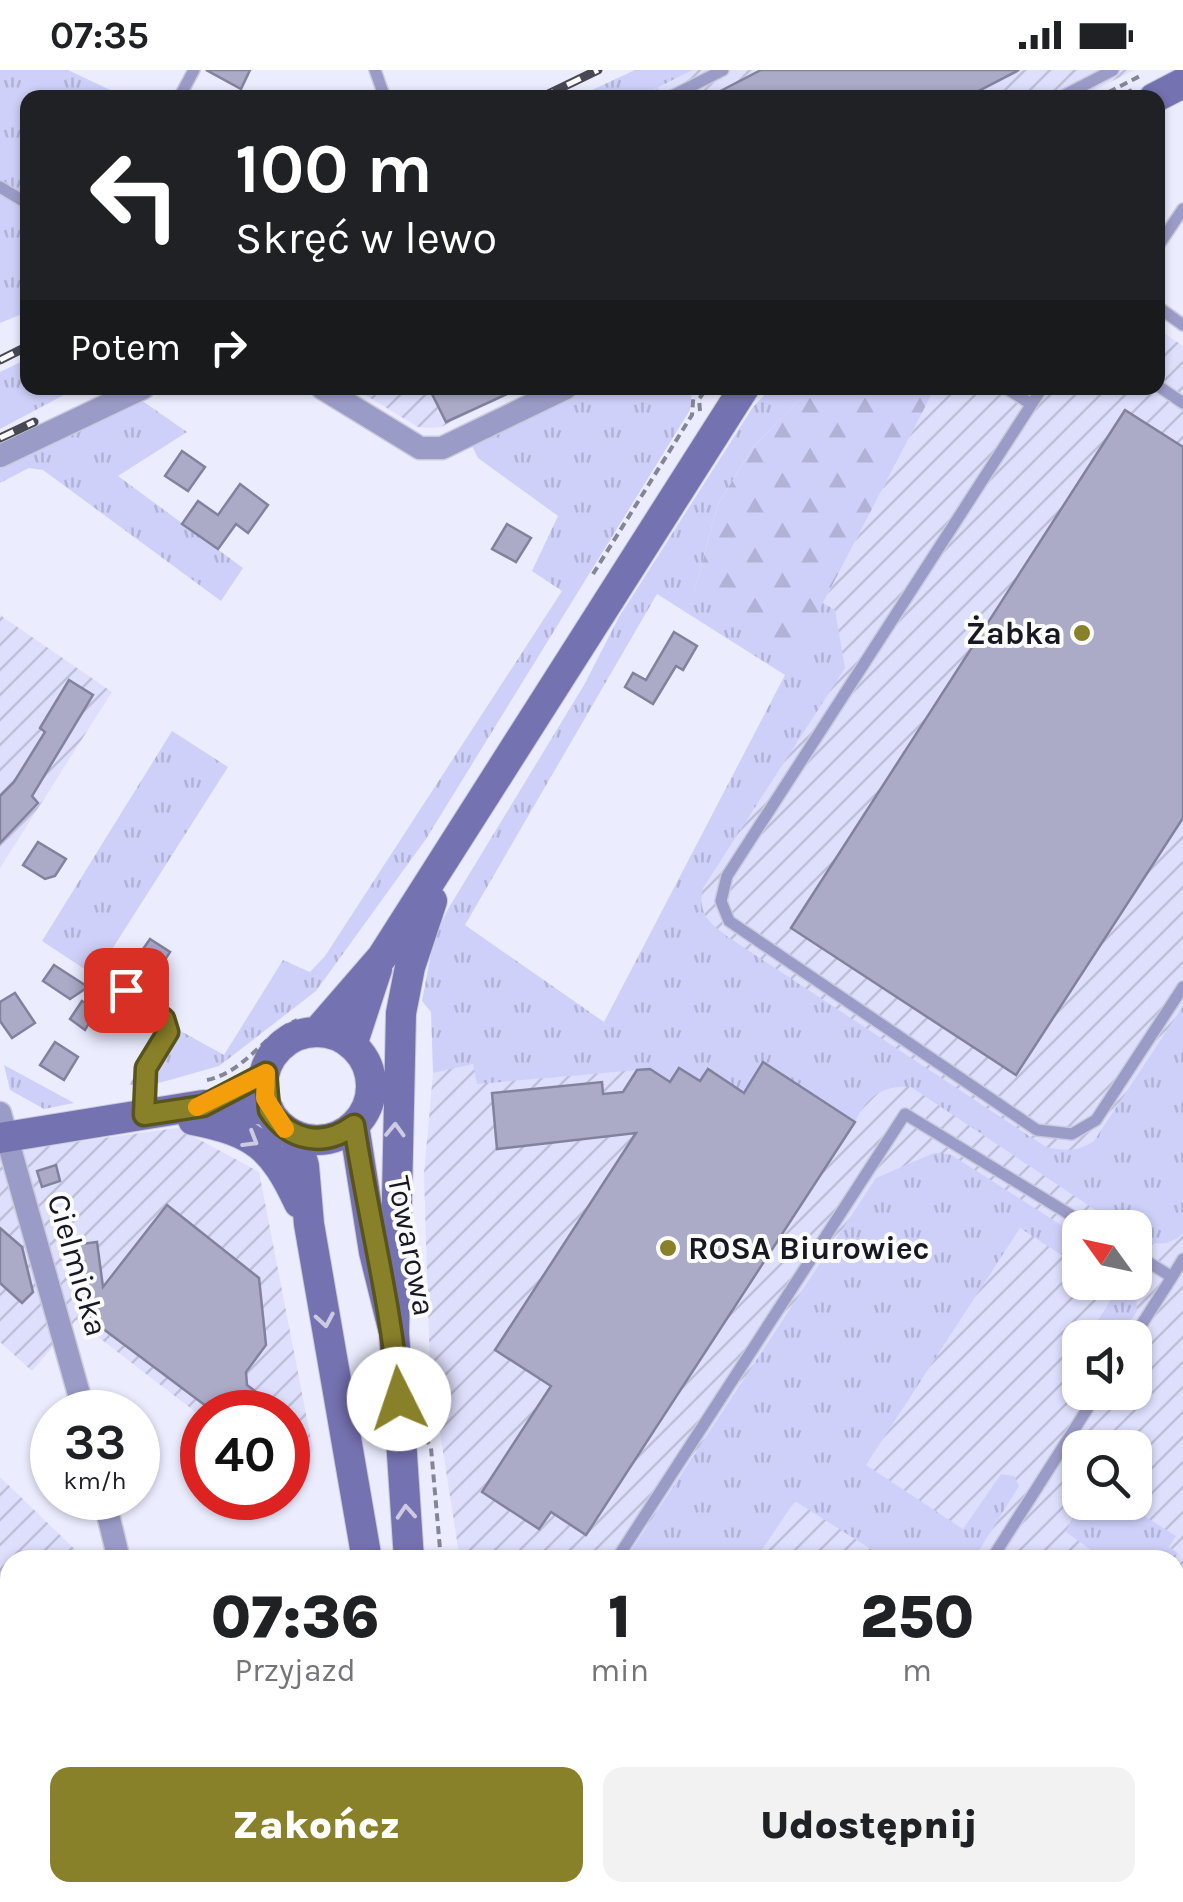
<!DOCTYPE html>
<html lang="pl">
<head>
<meta charset="utf-8">
<style>
  :root { --surface:#fff; --page:#f2f2f2; --text:#202124; --muted:#757577; --accent:#898129 }
  body { margin:0; font-family:Karla,sans-serif; background:var(--page); color:var(--text); height:100vh; display:flex; flex-direction:column; font-size:38px; white-space:nowrap }
  * { box-sizing:border-box; margin:0 }
  p { font-size:32px; color:var(--muted) }
  .icon { flex:none; width:55px; height:55px; fill:none; stroke:currentColor; stroke-width:2; stroke-linecap:round; stroke-linejoin:round }
  .map { position:relative; flex:1; overflow:hidden }
  .panel { position:absolute; left:0px; top:1480px; width:1185px; height:352px; display:flex; flex-direction:column; background:var(--surface); border-radius:30px 30px 0 0; box-shadow:0 2px 8px #0004 }
  .panel>* { flex:none }
  .guide { position:absolute; left:20px; top:20px; width:1145px; height:305px; border-radius:20px; box-shadow:0 2px 8px #0004; background:#202124; color:#fff; overflow:hidden }
  .needle { width:65px; rotate:303deg }
  .tools { position:absolute; left:1062px; top:1140px; display:grid; gap:20px }
  .tools a { display:grid; place-items:center; width:90px; height:90px; border-radius:20px; background:var(--surface); box-shadow:0 2px 8px #0004; font-size:50px }
  .speed { position:absolute; left:30px; top:1320px; display:flex; gap:20px; font-size:50px; font-weight:700; text-align:center }
  .speed>* { display:grid; place-content:center; width:130px; height:130px; border-radius:50%; background:var(--surface); box-shadow:0 2px 8px #0004; line-height:1 }
  .speed small { font-size:25px; font-weight:400 }
  .speed .limit { border:15px solid #d22; background:#fff; color:#111 }
  .pin { position:absolute; display:grid; place-items:center; width:85px; height:85px; color:#fff; margin:-42px; border-radius:20px; box-shadow:0 5px 15px #0006 }
  .me { position:absolute; width:110px; margin:-55px; rotate:356deg; stroke-linejoin:round; filter:drop-shadow(0 0 8px #0008) }
  .turn { display:flex; align-items:center; gap:35px; height:210px; padding:0 50px; font-size:45px }
  .turn .icon { width:130px; height:130px; stroke-width:2.5 }
  .turn b { display:block; font-size:70px; line-height:85px }
  .then { display:flex; align-items:center; height:95px; padding:0 50px; background:#0003; gap:20px; font-size:38px }
  .eta { display:flex; justify-content:space-evenly; align-items:center; height:170px; text-align:center }
  .eta b { font-size:60px; font-weight:800; line-height:70px }
  .button { display:flex; gap:20px; margin-top:auto; padding:20px 50px }
  .button a { flex:1; height:115px; border-radius:20px; background:var(--accent); color:#fff; font-size:40px; font-weight:800; line-height:115px; text-align:center }
  .button a+a { background:var(--page); color:var(--text) }
  .status { display:flex; justify-content:space-between; align-items:center; height:70px; padding:0 50px; background:var(--surface); direction:ltr }
  .status svg { height:28px; fill:currentColor }
  .map>svg:first-child { display:block }
</style>
</head>
<body>
<div class="status"><b>07:35</b><svg viewBox="0 0 49 12"><path d="M0 12V9h3v3zM5 12V6h3v6zM10 12V3h3v9zM15 12V0h3v12zM26 1h20v11H26zM47 4h2v5h-2z"/></svg></div>
<div class="map">
<svg width="1183" height="1832" viewBox="0 0 1183 1832">
  <defs>
    <pattern id="industrial-furrows" width="10" height="10" patternUnits="userSpaceOnUse" patternTransform="scale(2.5)"><rect width="10" height="10" fill="#dedffd"/><path d="M-1 1l2-2M0 10L10 0M9 11l2-2" fill="none" stroke="#bebfd9"/></pattern>
    <pattern id="grass-tufts" width="24" height="20" patternUnits="userSpaceOnUse" patternTransform="scale(2.5)"><rect width="24" height="20" fill="#cfd0f9"/><path d="M3 7l-1-3M5 7V3M7 7l1-3M15 17l-1-3M17 17v-4M19 17l1-3" fill="none" stroke="#b1b2d5"/></pattern>
    <pattern id="forest-firs" width="22" height="20" patternUnits="userSpaceOnUse" patternTransform="scale(2.5)"><rect width="22" height="20" fill="#cfd0f9"/><path d="M5 1l3.5 6h-7zM16 11l3.5 6h-7z" fill="#b1b2d5"/></pattern>
  </defs>
  <rect width="100%" height="100%" fill="#ebecfe"/>
  <path fill="url(#industrial-furrows)" fill-rule="evenodd" d="M 693,0 L 1134,0 L 1081,27 L 639,28 Z
    M 1158,259 L 1183,276 L 1183,1832 L 489,1832 L 490,1822 L 1175,1822 L 1175,1490 L 460,1490 L 430,1299 L 424,1104 L 433,1003 L 605,952 L 935,318 L 1158,318 ZM 1080,1158 L 1135,1158 L 1135,1212 L 1080,1212 ZM 1080,1268 L 1135,1268 L 1135,1322 L 1080,1322 ZM 1080,1378 L 1135,1378 L 1135,1432 L 1080,1432 Z
    M 354,318 L 522,318 L 441,357 L 429,358 L 418,357 Z
    M 0,545 L 112,622 L 0,798 Z
    M 178,1058 L 259,1102 L 313,1380 L 288,1410 L 288,1342 L 202,1342 L 202,1347 L 76,1250 L 32,1301 L 0,1272 L 0,1082 Z
    M 0,1407 L 86,1490 L 10,1490 L 10,1822 L 178,1823 L 192,1832 L 0,1832 Z"/>
  <path fill="url(#grass-tufts)" fill-rule="evenodd" d="M 0,0 L 68,0 L 125,27 L 28,28 L 27,242 L 0,253 Z
    M 635,0 L 693,0 L 639,27 L 577,27 Z
    M 27,289 L 28,318 L 77,318 L 0,359 L 0,302 Z
    M 582,318 L 692,318 L 690,340 L 426,769 L 316,921 L 219,996 L 159,1013 L 129,1015 L 168,954 L 224,985 L 283,890 L 310,902 L 325,886 L 562,521 L 532,501 L 558,446 L 478,388 L 470,372 Z
    M 771,318 L 811,318 L 753,377 L 718,434 L 694,523 L 823,533 L 835,540 L 845,598 L 703,818 C 697,844 710,854 731,869 L 1046,1077 C 1065,1081 1078,1082 1094,1071 L 1183,936 L 1183,1164 C 1167,1177 1153,1176 1135,1166 L 1135,1158 L 1121,1157 L 911,1017 C 883,1015 866,1026 855,1053 L 763,993 L 744,1023 L 708,999 L 700,1011 L 679,998 L 670,1012 L 650,999 L 477,1014 L 473,994 L 433,1003 L 431,942 L 422,931 L 434,868 L 448,839 L 584,615 L 619,547 L 753,337 ZM 657,524 L 785,605 L 604,952 L 465,855 Z
    M 141,330 L 187,362 L 118,406 L 243,498 L 221,531 L 43,400 L 29,398 L 0,413 L 0,397 Z
    M 172,661 L 228,697 L 95,906 L 42,871 Z
    M 4,995 L 74,1033 L 44,1039 L 10,1020 Z
    M 934,1083 L 950,1084 L 1080,1167 L 1080,1197 L 1020,1158 L 866,1395 L 963,1459 L 1001,1404 L 1014,1406 L 1019,1416 L 973,1490 L 888,1490 L 795,1431 L 755,1490 L 625,1490 L 876,1108 Z
    M 1135,1206 L 1137,1241 L 1120,1267 L 1088,1267 L 1116,1221 L 1104,1213 L 1135,1212 Z
    M 1080,1431 L 1124,1433 L 1176,1466 L 1169,1477 L 1178,1483 L 1173,1490 L 1126,1490 L 1122,1485 L 1117,1490 L 1105,1490 L 1066,1462 Z
    M 453,1823 L 453,1822 L 588,1823 L 582,1832 L 452,1832 Z"/>
  <path fill="url(#forest-firs)" d="M 811,318 L 935,318 L 798,581 L 694,523 L 718,434 L 753,377 Z"/>
  <path fill="#ababc8" stroke="#81829d" stroke-width="2.5" d="M 206,0 L 250,0 L 241,19 Z
    M 761,0 L 1019,0 L 965,28 L 707,28 Z
    M 429,318 L 520,318 L 446,352 Z
    M 1125,340 L 1183,377 L 1183,748 L 1016,1005 L 791,858 Z
    M 182,381 L 205,397 L 188,421 L 165,406 Z
    M 240,414 L 268,435 L 248,463 L 236,454 L 218,479 L 182,454 L 198,431 L 218,445 Z
    M 507,454 L 531,468 L 516,492 L 492,479 Z
    M 674,562 L 697,576 L 683,600 L 676,596 L 653,634 L 625,617 L 633,603 L 646,610 Z
    M 69,610 L 93,625 L 32,726 L 38,733 L 0,773 L 0,726 L 14,712 L 45,662 L 40,658 Z
    M 38,772 L 66,789 L 55,806 L 45,809 L 23,795 Z
    M 150,869 L 170,882 L 153,909 L 132,895 Z
    M 54,895 L 88,917 L 70,929 L 43,911 Z
    M 15,923 L 35,953 L 12,968 L 0,951 L 0,932 Z
    M 82,931 L 97,940 L 85,960 L 70,949 Z
    M 55,972 L 78,987 L 64,1010 L 40,995 Z
    M 763,992 L 855,1052 L 586,1465 L 551,1442 L 539,1459 L 482,1422 L 551,1316 L 495,1280 L 636,1063 L 497,1079 L 492,1023 L 602,1012 L 603,1024 L 623,1022 L 637,1000 L 650,999 L 670,1012 L 679,998 L 700,1011 L 708,999 L 744,1023 Z
    M 56,1095 L 60,1111 L 42,1117 L 37,1101 Z
    M 167,1135 L 259,1208 L 266,1275 L 246,1302 L 247,1315 L 283,1342 L 214,1342 L 82,1243 L 74,1175 L 97,1172 L 103,1217 Z
    M 0,1158 L 22,1177 L 33,1222 L 22,1233 L 0,1213 Z"/>
  <g fill="none" stroke-linecap="round" stroke-linejoin="round">
    <g stroke="#c9cadb" stroke-width="14">
      <path id="lane" d="M 375,0 L 385,28
        M 179,28 L 194,0
        M 668,28 L 723,0
        M 1059,28 L 1113,0
        M 0,117 L 28,134
        M 1158,176 L 1183,139
        M 1158,237 L 1183,255
        M 1158,316 L 1183,333
        M 1006,318 L 1031,334
        M 1042,318 L 727,806 L 721,831 L 729,851 L 1037,1060 L 1072,1064 L 1096,1050 L 1183,917
        M 126,920 L 165,949 L 167,962 L 146,998 L 144,1040
        M 1135,1184 L 1172,1207 L 1183,1189
        M 1133,1268 L 1172,1207
        M 616,1490 L 905,1044 L 1092,1158
        M 991,1490 L 1098,1322
        M 1001,1822 L 1015,1832
        M 156,1832 L 176,1827"/>
    </g>
    <g stroke="#c9cadb" stroke-width="25">
      <path id="street" d="M 322,318 L 420,378 L 442,378 L 566,318
        M 0,386 L 143,318
        M 0,1043 L 84,1342
        M 104,1428 L 119,1490
        M 175,1822 L 177,1832"/>
    </g>
    <g stroke="#c9cadb" stroke-width="32">
      <path id="secondary" d="M 1154,28 L 1183,13
        M 317,962 L 382,887 L 744,318
        M263 1016a54 54 0 1 1 108 0a54 54 0 1 1-108 0Z
        M 352,975 L 377,899
        M 193,1050 C 255,1062 273,1077 299,1133
        M 354,1055 L 374,1182 L 394,1263 L 409,1490
        M 295,1065 L 304,1096 L 309,1154 L 367,1490
        M 0,1068 L 203,1035 L 269,1040
        M 394,1263 L 401,943 L 410,897 L 432,831
        M 386,1832 L 386,1822
        M 422,1832 L 422,1822"/>
    </g>
    <path stroke="#858695" stroke-width="4" stroke-dasharray="8 5" stroke-linecap="butt" d="M 1097,28 L 1142,5
      M 1117,28 L 1132,20
      M 700,341 L 699,329 L 707,318
      M 593,504 L 692,345 L 694,318
      M 207,1010 C 245,1002 262,966 297,950
      M 425,1367 L 431,1378 L 441,1490"/>
    <use href="#lane" stroke="#9b9bc7" stroke-width="11"/>
    <use href="#street" stroke="#9b9bc7" stroke-width="22"/>
    <use href="#secondary" stroke="#7572b1" stroke-width="30"/>
    <g stroke="#484854" stroke-width="9">
      <path id="rail" d="M 540,28 L 598,0
        M 0,290 L 28,276
        M 0,368 L 34,352"/>
    </g>
    <use href="#rail" stroke="#fbfbfb" stroke-width="5" stroke-dasharray="15" stroke-linecap="butt"/>
  </g>
  <defs><path id="oneway-chevron" d="M-2-3.5L2.5 0L-2 3.5" fill="none" stroke-width="1.6" stroke-linecap="round" stroke-linejoin="round" transform="scale(2.5)"/></defs>
  <g stroke="#cccbe1">
    <use href="#oneway-chevron" transform="translate(395 1060) rotate(-88)"/>
    <use href="#oneway-chevron" transform="translate(251 1070) rotate(31)"/>
    <use href="#oneway-chevron" transform="translate(325 1250) rotate(80)"/>
    <use href="#oneway-chevron" transform="translate(406 1442) rotate(-94)"/>
  </g>
  <g fill="none" stroke-linecap="round" stroke-linejoin="round">
    <g stroke="#59541b" stroke-width="25">
      <path id="route" d="M 126,920 L 164,949 L 168,962 L 146,998 L 144,1045 L 203,1036 L 266,1003 L 269,1040 C 289,1071 324,1078 354,1055 C 368,1147 392,1237 399,1329"/>
    </g>
    <use href="#route" stroke="#898129" stroke-width="18"/>
    <path stroke="#f59e0b" stroke-width="18" d="M 197,1037 L 266,1003 L 265,1028 L 285,1059"/>
  </g>
  <g fill="#898129" stroke="#fbfbfb" stroke-width="4">
    <circle cx="1082" cy="563" r="10"/>
    <circle cx="668" cy="1178" r="10"/>
  </g>
  <g text-anchor="middle" stroke-width="8" stroke-linejoin="round" paint-order="stroke">
    <g font-size="32" font-weight="bold" fill="#181823" stroke="#fbfbfb" text-anchor="end">
      <text x="1062" y="574">Żabka</text>
      <text x="688" y="1189" text-anchor="start">ROSA Biurowiec</text>
    </g>
    <g font-size="32" fill="#181823" stroke="#fbfbfb">
      <text transform="translate(412 1176) rotate(79)" y="11">Towarowa</text>
      <text transform="translate(78 1195) rotate(74)" y="11">Cielmicka</text>
    </g>
  </g>
</svg>
<div class="tools">
<a><svg class="needle" viewBox="-14 -14 28 28"><path d="M0-13l5 13h-10z" fill="#e53935"/><path d="M0 13l5-13h-10z" fill="#757577"/></svg></a>
<a><svg class="icon" aria-label="sound" viewBox="0 0 24 24"><path d="M4 9h4l5-4v14l-5-4H4zM17 9q2 3 0 6"/></svg></a>
<a><svg class="icon" aria-label="search" viewBox="0 0 24 24"><circle cx="10" cy="10" r="6"/><path d="M15 15l6 6"/></svg></a>
</div>
<div class="speed"><div>33<small>km/h</small></div><div class="limit">40</div></div>
<div class="pin" style="left:126px;top:920px;background:#d93025"><svg class="icon" aria-label="arrive" viewBox="0 0 24 24"><path d="M6 21V4h12l-3 4 3 4H6"/></svg></div>
<svg class="me" style="left:399px;top:1329px" viewBox="-20 -20 40 40"><circle r="19" fill="#fff"/><path d="M0-13L10 11 0 6-10 11z" fill="#898129"/></svg>
<div class="guide">
<div class="turn"><svg class="icon" aria-label="left" viewBox="0 0 24 24"><path d="M17 20v-9H6M10 6l-5 5 5 5"/></svg><div><b>100 m</b>Skręć w lewo</div></div>
<div class="then">Potem<svg class="icon" aria-label="right" viewBox="0 0 24 24"><path d="M7 20v-9h11M14 6l5 5-5 5"/></svg></div>
</div>
<section class="panel">
<div class="eta">
<div><b>07:36</b><p>Przyjazd</p></div>
<div><b>1</b><p>min</p></div>
<div><b>250</b><p>m</p></div>
</div>
<div class="button"><a>Zakończ</a><a>Udostępnij</a></div>
</section>
</div>
</body>
</html>
